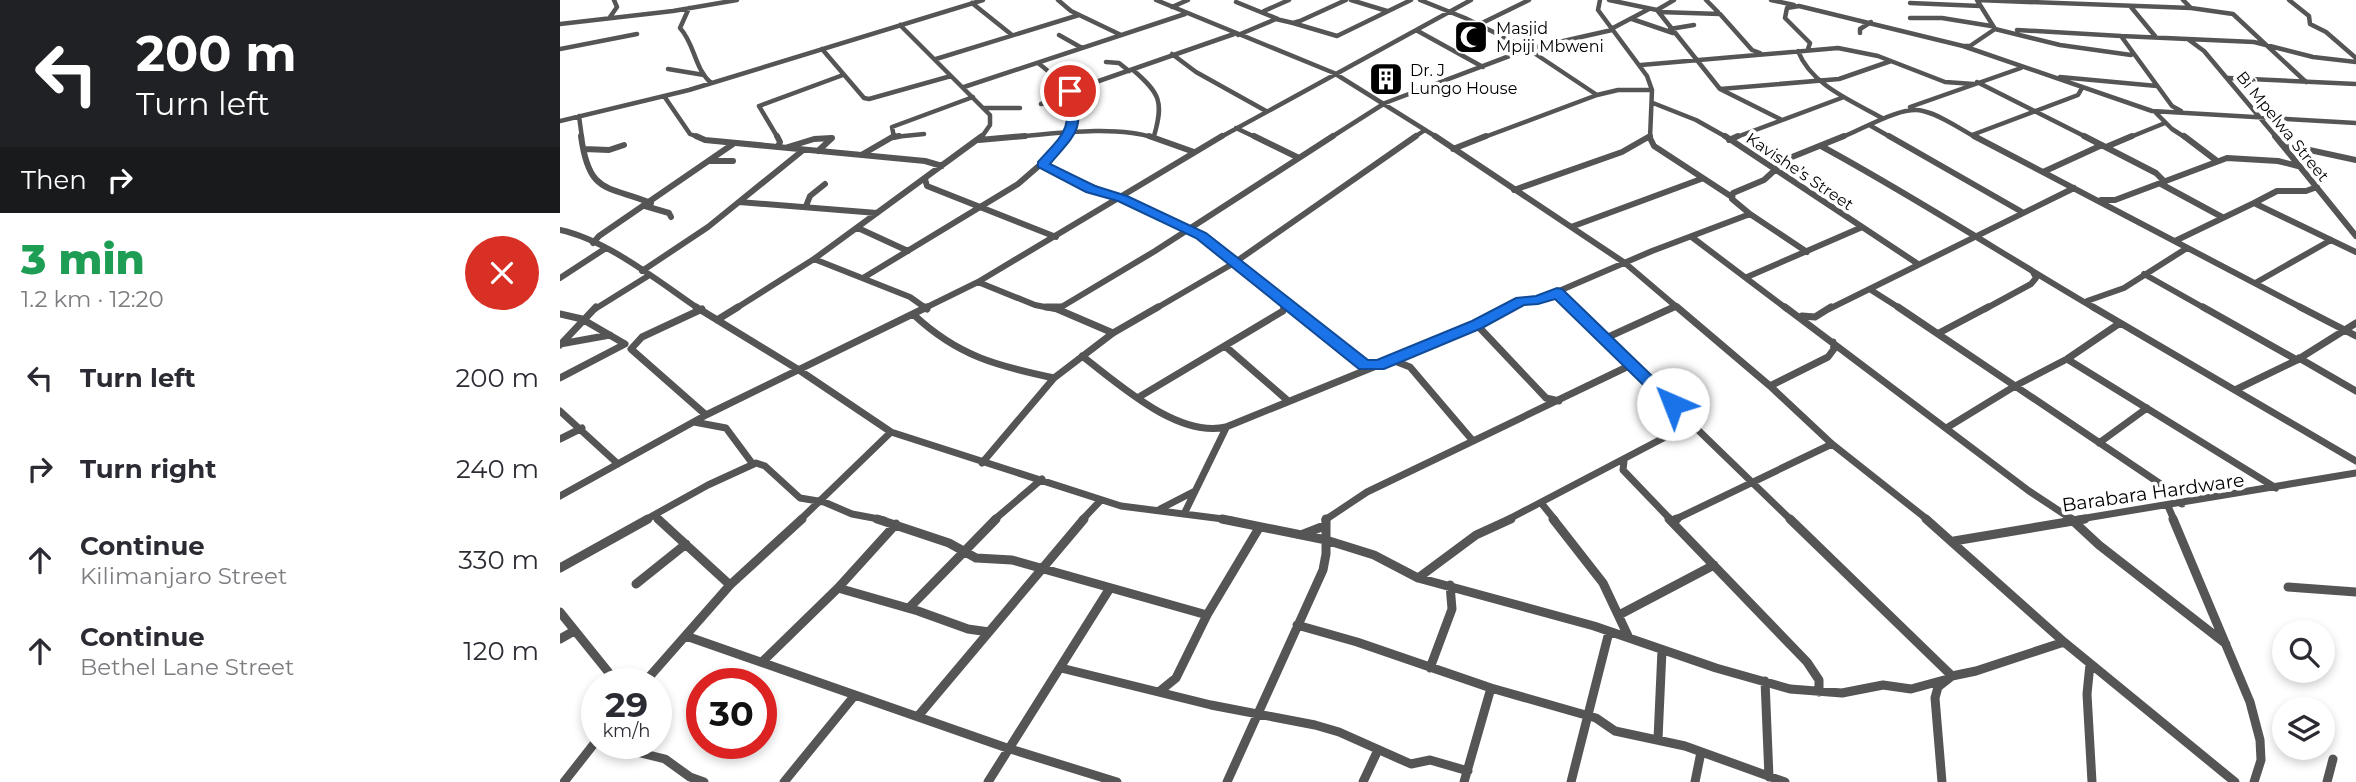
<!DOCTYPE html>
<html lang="en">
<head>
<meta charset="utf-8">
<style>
  :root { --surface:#fff; --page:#f7f7f7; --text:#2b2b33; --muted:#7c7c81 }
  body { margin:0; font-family:Montserrat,sans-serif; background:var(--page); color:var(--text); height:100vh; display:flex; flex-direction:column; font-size:26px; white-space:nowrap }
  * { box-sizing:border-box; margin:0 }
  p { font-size:23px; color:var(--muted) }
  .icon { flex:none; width:38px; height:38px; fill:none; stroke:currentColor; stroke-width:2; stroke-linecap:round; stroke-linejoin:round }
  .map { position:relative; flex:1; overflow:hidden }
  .side { display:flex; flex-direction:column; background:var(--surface); width:560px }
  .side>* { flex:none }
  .guide { background:#202124; color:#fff; overflow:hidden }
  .buttons { position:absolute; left:1712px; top:620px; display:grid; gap:14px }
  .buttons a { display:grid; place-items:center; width:63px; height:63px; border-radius:50%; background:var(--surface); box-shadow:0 4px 10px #0003; font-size:35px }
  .speed { position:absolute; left:21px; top:668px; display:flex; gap:14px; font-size:35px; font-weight:700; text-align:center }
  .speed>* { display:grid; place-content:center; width:91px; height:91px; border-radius:50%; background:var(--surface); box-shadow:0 4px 10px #0003; line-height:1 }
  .speed small { font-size:18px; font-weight:400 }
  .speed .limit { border:10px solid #d22; background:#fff; color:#111 }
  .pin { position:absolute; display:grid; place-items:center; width:60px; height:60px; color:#fff; margin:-30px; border:4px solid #fff; border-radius:50%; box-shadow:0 2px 7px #0007 }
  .me { position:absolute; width:77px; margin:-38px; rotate:316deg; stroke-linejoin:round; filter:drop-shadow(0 0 5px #0008) }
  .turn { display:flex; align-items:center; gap:24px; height:147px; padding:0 21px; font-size:32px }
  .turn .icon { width:91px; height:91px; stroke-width:2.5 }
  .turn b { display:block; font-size:49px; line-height:60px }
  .then { display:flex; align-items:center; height:66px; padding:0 21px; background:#0003; gap:14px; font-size:26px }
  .round { display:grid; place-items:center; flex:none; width:74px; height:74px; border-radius:37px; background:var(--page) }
  .overview { display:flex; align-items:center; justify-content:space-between; height:119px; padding:0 21px }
  h1 { font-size:42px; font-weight:800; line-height:52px; color:#1e9e55 }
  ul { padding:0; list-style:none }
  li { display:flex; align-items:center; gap:21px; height:91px; padding:0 21px }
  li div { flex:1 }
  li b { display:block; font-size:26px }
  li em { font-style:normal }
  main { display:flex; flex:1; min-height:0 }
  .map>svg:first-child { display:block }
</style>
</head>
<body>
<main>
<section class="side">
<div class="guide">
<div class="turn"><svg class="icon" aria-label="left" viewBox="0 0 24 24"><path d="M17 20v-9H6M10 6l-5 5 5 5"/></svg><div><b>200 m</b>Turn left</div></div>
<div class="then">Then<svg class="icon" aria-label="right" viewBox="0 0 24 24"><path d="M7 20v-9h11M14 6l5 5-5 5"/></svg></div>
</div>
<div class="overview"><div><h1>3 min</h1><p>1.2 km · 12:20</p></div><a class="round" style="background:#d93025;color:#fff"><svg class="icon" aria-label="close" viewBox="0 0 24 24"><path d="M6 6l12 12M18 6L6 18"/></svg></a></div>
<ul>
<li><svg class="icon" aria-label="left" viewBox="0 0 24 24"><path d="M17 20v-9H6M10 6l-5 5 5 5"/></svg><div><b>Turn left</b></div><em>200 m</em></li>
<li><svg class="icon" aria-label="right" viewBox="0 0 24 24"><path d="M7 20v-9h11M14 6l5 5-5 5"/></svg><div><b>Turn right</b></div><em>240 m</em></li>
<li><svg class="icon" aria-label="ahead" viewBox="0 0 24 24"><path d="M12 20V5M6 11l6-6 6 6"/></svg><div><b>Continue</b><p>Kilimanjaro Street</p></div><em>330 m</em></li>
<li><svg class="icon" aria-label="ahead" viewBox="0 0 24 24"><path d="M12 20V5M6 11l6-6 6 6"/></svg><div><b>Continue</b><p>Bethel Lane Street</p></div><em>120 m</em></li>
</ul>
</section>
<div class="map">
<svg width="1796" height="782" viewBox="0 0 1796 782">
  <rect width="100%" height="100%" fill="#fff"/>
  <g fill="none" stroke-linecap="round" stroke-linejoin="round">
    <path stroke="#555" stroke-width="4.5" d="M 498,0 L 511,11 L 561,35
      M 596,0 L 774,73 L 878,138
      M 791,0 L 827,11
      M 860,0 L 905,18 L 968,49 L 1037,95
      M 1040,0 L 1038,10 L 1087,76 L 1092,90 L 1090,138
      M 1049,0 L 1097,10 L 1114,0
      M 1146,0 L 1158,12
      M 1211,0 L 1234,5
      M 1417,0 L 1631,8 L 1623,0
      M 1729,0 L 1749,16 L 1750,24 L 1766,32 L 1796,58
      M 676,2 L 718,19
      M 412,3 L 452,35
      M 1350,3 L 1420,6
      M 612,7 L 628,0
      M 1571,7 L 1595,36
      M 129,8 L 120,28 C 135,44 134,68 151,83
      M 1631,8 L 1673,14 L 1746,82
      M 1097,10 L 1160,89 L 1222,120
      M 704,11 L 729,0
      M 1099,12 L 1160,14 L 1192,50 L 1200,53
      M 50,17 L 57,7 L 54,0
      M 1350,18 L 1382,18 L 1431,26
      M 1072,19 L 1113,33
      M 733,23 L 777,36 L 851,0
      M 0,24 L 113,11 L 177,0
      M 340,25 L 430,115 L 430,125 L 421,138
      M 918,25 L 969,0
      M 1051,29 L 1089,9
      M 1110,29 L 1134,25
      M 1435,29 L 1500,45 L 1571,55
      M 856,30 L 923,67
      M 1457,30 L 1561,36
      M 1300,33 L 1300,29 L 1311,22
      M 499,35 L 522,48
      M 678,35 L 716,19 L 733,23 L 740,21 L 786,0
      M 1629,40 L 1644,51 L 1717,138
      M 1403,46 L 1410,46 L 1435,29 L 1417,0
      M 0,49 L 77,34
      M 262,49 L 304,98 L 309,99 L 391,76
      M 1248,49 L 1250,43 L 1225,18 L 1227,8 L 1239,6 L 1403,46 L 1592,111 L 1796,123
      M 1238,51 C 1251,85 1292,101 1322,118
      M 612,54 L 636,72 L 706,111
      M 376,59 L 519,15
      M 546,62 L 559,63 L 569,71
      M 478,63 C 503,82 526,106 506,138
      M 1081,65 L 1278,48 L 1318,56 L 1385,82 L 1414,84
      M 108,69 L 144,75
      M 573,70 C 600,93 604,102 594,136
      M 1500,77 L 1597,86
      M 1668,78 L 1796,84
      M 1417,82 L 1528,138
      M 404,87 L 625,14
      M 1160,89 L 1279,79 L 1331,61
      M 510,91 L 674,34
      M 104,96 L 130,134 L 141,138
      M 1093,103 L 1136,120 L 1168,138
      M 481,104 L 511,95
      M 1350,107 L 1461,68
      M 423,108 L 460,108
      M 1621,111 L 1612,106 L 1561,36 L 1694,42 L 1753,57 L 1796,62
      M 1595,112 L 1612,129 L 1626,138
      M 19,116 L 22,138
      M 0,121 L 129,90 L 423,0
      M 1311,126 L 1332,138
      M 676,128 L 697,138
      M 1412,135 L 1518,95 L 1522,88
      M 334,137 L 364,134
      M 218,138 L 199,106 L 283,75
      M 268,138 L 272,138
      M 332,138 L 334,137 L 332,127 L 413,97
      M 442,138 C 485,135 554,124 594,138
      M 659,138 L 911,0
      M 770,138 L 825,103 L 968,49 L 1052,30
      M 853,138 L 865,130
      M 922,138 L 1037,95 L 1058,90 L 1092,90
      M 1174,138 L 1284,97
      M 1280,138 C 1302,130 1341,105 1363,111 C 1381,115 1400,129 1417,138
      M 1568,138 L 1605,123"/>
    <path stroke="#555" stroke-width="6" d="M 21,136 C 29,195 47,185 91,203
      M 136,136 L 145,140 L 365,161 L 382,166
      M 217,136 L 220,142 L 218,147
      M 589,136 L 634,152
      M 694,136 L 739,158
      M 875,136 L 1065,263 L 1119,309
      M 1165,136 L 1358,264
      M 1329,136 L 1462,212
      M 1414,136 L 1744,309
      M 1524,136 L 1596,173 L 1605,182
      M 1624,136 L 1657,161
      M 1715,136 L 1796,236
      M 334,137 L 339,136
      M 1090,138 L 1094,146 L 1172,197
      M 419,140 L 465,136
      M 1169,140 L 1178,136
      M 1722,144 L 1796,160
      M 1261,146 C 1355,197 1444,255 1536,309
      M 228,147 L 254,139 L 272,138 L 258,151
      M 1546,147 L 1572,136
      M 24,149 L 49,150 L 64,145
      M 893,149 L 926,136
      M 303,154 L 334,136
      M 150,161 L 173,161
      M 482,165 C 534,190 589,207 639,235 C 668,251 705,287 731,309
      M 1483,172 L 1542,145
      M 365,179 L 367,186 L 496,237
      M 1601,184 L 1662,217
      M 954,190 L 1062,152 L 1090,136
      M 1541,200 L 1555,200 L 1667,158 L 1718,161 L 1738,166
      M 179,202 L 317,213
      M 1694,203 L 1717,191 L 1746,191 L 1757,187
      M 85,206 L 109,213 L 111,217
      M 246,206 L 250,196 L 265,184
      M 1190,214 L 1247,252
      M 1011,227 L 1141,179
      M 298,228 L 348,251
      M 0,230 C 47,240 98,281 139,309
      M 1133,238 L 1227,309
      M 1615,241 L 1694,203 L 1796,252
      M 33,243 L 39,236 L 173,144
      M 254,259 L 350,297 L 367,309
      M 82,271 L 148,227 L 242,151
      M 1584,274 L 1646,309
      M 1187,277 L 1300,228
      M 0,278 L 46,248
      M 303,278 L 458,184 L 496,151 L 507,136
      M 418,282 L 475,305 L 495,309
      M 1697,282 L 1771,240
      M 1311,290 L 1341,309
      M 997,293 L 1013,309
      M 1527,301 L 1564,288 L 1627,248
      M 35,309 L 88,276
      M 175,309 L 254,259 L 422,136
      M 363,309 L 418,282 L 662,136
      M 498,309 L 595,251 L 773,136
      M 595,309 L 674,263 L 856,136
      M 724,309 L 725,303
      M 947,309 L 961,301 L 978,300 L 1092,251 L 1190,214 L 1172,199 L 1173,193 L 1204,180 L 1227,159 L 1284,136
      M 1110,309 L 1116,306
      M 1269,309 L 1514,188
      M 1425,309 L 1471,284 L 1476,278 L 1473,272"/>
    <path stroke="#555" stroke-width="7" d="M 136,307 L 239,370 L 331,432 L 561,506 L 671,520
      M 364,307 L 367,309
      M 486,307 L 501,307
      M 729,307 L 799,363 L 814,365
      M 1011,307 L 1231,520
      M 1117,307 L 1210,386 L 1272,444 L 1368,520
      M 1225,307 L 1469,491 L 1513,520
      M 1338,307 L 1608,489 L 1622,500 L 1622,504
      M 1533,307 L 1796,461
      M 1643,307 L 1737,360
      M 1740,307 L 1796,336
      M 142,309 L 82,337 L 71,349 L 146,415
      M 497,309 L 553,333
      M 0,314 L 22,319 L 65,344 L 0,378
      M 354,315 C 398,356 437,366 494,378
      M 1242,316 L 1255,317 L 1271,307
      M 157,320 L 178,307
      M 917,325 L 986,398 L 999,401
      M 1379,333 L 1428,307
      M 1046,338 L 1114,307
      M 0,344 L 50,335
      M 0,345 L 36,307
      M 665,346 L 727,400
      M 522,356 C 559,384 617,438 666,427 L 917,325 L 950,307
      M 1739,358 L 1796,391
      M 1507,359 L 1716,488
      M 832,360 L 850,367 L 913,441
      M 1210,386 L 1268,357 L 1274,349 L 1273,342
      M 1675,390 L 1737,360 L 1796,323
      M 579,397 L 723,311 L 724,307
      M 0,411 L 58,464
      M 134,422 L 166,428 L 192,463
      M 1388,427 L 1455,386 L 1507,359 L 1560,323
      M 0,439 L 22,428
      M 1539,443 L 1587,408
      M 1064,461 L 1063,470 L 1111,520
      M 422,463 L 494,378 L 553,333 L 598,307
      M 0,496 L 146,415 L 367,307
      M 982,504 L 995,520
      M 1608,506 L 1614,520
      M 600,509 L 633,492
      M 625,512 L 666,428
      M 95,516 L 100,520
      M 85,520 L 148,485 L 196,463 L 205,466 L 240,498 L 264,502 L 292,514 L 324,520
      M 240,520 L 331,432
      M 434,520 L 482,479
      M 522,520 L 541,500
      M 765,520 L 807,492 L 1071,365
      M 947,520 L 1132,423
      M 1114,520 L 1272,444
      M 1514,520 L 1796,473"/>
    <path stroke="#555" stroke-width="9" d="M 98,519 L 170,585
      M 317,519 L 389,543 L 416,558 L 452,560 L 647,615
      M 662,519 L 766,540 L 814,555 L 858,578 L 1034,626 L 1156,668 L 1230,689 L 1282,693 L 1323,685 L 1351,689 L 1384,680
      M 993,519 L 1043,583 L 1069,638
      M 1109,519 L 1247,662 L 1259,680 L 1259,692
      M 1230,519 L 1392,676
      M 1366,519 L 1504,642 L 1675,782
      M 1511,519 L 1539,545 L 1666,644
      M 1613,519 L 1690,702 L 1700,740 L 1701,760 L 1694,782
      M 1112,521 L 1117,519
      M 741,535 L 764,526
      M 1394,541 L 1525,519
      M 0,568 L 88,519
      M 858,578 L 916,535 L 951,519
      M 76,584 L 126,544
      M 1728,587 L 1796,592
      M 278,588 L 358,611 L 408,629 L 429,632
      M 349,608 L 436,519
      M 0,612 L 58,684
      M 1059,615 L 1154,565
      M 737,625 L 797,642 L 931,688 L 1036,718 L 1055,731 L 1125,746 L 1225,782
      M 126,636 L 447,748 L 557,782
      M 0,639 L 14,631
      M 202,662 L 278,588 L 336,524
      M 1530,664 L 1527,694 L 1532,782
      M 501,668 L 651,705 L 755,725 L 779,732 L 851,764 L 870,760 L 908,771
      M 870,668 L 892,609 L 890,585
      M 1205,681 L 1209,777
      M 83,684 L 170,585 L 242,519
      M 600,691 L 616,678 L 647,615 L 699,528
      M 359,715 L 524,519
      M 1098,739 L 1102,650
      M 44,744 L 105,759 L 130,777 L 144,782
      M 4,782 L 37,740
      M 224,782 L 295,695
      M 428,782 L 550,588
      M 667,782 L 763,570 L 766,554 L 766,519
      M 803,782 L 818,750
      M 904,782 L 931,688
      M 1011,782 L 1049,632
      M 1135,782 L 1141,752
      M 1382,782 L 1375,698 L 1378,687 L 1392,676 L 1416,671 L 1504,642
      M 1767,782 L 1773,759"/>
  </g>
  <path fill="#1a73e8" stroke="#114b97" stroke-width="2" d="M 510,88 L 515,91 C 525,131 514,135 490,164 L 535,186 L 567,196 L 646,233 L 808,360 L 817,360 L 912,321 L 956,298 L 976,296 L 997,288 L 1002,289 L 1121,404 L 1119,408 L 1107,408 L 995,299 L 978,304 L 964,305 L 922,328 L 824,369 L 799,369 L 636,238 L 558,201 L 526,192 L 478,167 L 478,162 C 503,134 513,130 504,91 Z"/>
  <defs>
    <g id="mosque-square" transform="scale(1.75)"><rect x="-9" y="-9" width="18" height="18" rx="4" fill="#000" stroke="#fff"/><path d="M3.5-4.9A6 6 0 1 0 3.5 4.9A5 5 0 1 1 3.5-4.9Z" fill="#fff"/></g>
    <g id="building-square" transform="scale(1.75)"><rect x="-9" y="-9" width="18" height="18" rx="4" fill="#000" stroke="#fff"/><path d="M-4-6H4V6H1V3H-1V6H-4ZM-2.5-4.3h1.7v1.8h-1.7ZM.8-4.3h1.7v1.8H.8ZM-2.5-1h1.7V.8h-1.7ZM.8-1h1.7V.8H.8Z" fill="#fff"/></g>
  </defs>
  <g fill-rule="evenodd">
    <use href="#mosque-square" x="911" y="37"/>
    <use href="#building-square" x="826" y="79"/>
  </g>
  <g text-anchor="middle" stroke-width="7" stroke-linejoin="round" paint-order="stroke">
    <g font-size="16" fill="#000" stroke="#fff" text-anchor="start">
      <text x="936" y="34">Masjid<tspan x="936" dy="18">Mpiji Mbweni</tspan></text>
      <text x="850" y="76">Dr. J<tspan x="850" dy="18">Lungo House</tspan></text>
    </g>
    <g font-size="16" fill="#000" stroke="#fff">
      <text transform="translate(1723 126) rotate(51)" y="6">Bi Mpelwa Street</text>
      <text transform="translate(1240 171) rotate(34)" y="6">Kavishe’s Street</text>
    </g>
    <g font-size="19" fill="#000" stroke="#fff">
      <text transform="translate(1593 492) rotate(-8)" y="7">Barabara Hardware</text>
    </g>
  </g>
</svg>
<div class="buttons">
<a><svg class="icon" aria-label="search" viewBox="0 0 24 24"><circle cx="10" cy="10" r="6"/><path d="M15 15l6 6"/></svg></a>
<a><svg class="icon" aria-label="layers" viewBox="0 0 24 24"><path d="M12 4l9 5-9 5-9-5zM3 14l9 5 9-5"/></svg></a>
</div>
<div class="speed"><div>29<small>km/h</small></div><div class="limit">30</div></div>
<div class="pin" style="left:510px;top:91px;background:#d93025"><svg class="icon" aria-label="arrive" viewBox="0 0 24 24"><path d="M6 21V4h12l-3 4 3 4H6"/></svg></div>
<svg class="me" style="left:1113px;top:404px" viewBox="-20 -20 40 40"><circle r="19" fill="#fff"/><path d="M0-13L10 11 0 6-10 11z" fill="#1a73e8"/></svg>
</div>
</main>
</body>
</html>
